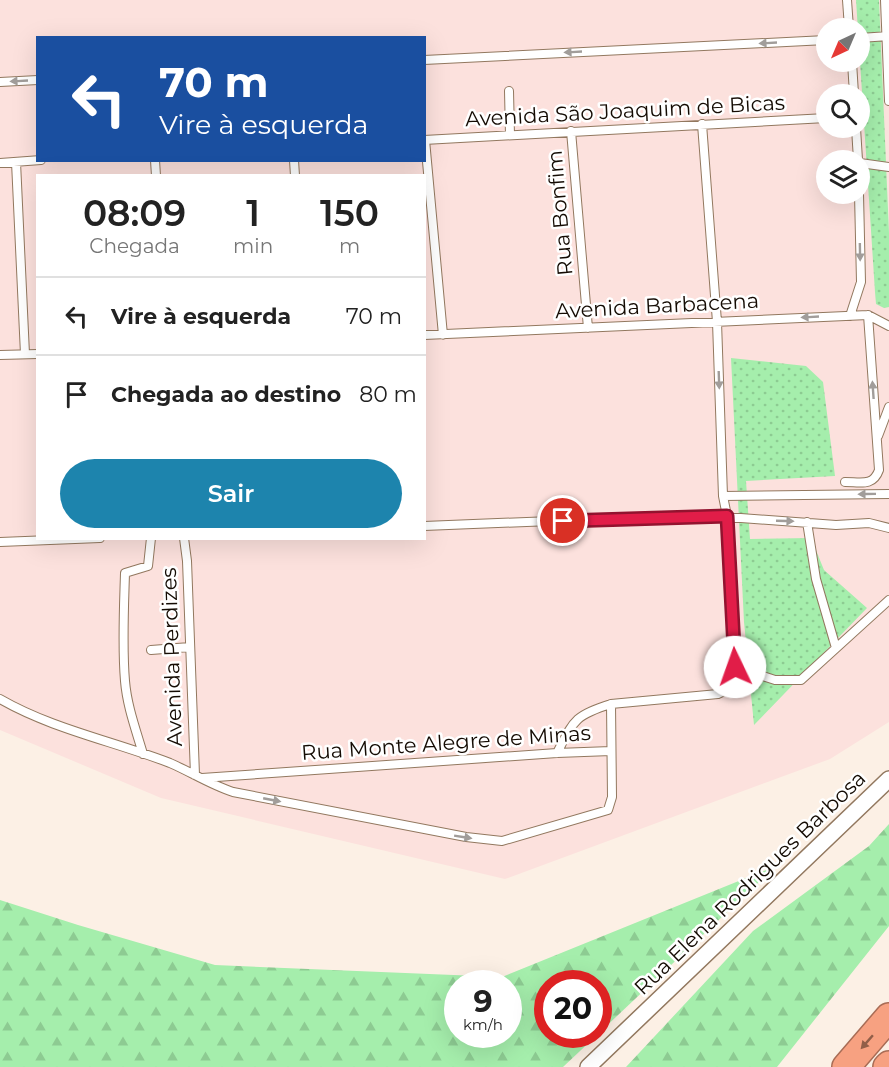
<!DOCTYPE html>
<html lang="pt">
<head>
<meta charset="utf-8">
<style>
  :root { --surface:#fff; --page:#f2f2f2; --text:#222; --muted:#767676; --line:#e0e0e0; --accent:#1d84ad }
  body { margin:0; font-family:Montserrat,sans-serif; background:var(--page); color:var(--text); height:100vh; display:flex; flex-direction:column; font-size:22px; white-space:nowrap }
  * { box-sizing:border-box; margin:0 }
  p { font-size:20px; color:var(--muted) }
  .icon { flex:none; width:33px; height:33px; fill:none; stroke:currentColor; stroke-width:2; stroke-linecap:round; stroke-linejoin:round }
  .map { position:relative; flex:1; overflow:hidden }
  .sheet { position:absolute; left:36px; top:174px; width:390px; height:366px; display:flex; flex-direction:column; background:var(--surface); border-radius:0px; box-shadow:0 6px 24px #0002 }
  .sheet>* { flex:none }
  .guide { position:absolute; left:36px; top:36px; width:390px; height:126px; border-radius:0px; box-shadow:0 6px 24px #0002; background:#1a4fa0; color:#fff; overflow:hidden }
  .needle { width:39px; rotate:224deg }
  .tools { position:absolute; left:816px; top:18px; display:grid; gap:12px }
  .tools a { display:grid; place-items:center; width:54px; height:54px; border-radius:50%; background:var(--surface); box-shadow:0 6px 24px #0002; font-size:30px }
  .speed { position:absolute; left:444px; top:970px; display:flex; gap:12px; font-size:30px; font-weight:700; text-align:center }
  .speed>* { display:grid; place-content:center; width:78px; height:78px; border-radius:50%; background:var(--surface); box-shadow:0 6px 24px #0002; line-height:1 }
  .speed small { font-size:15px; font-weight:400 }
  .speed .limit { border:9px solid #d22; background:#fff; color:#111 }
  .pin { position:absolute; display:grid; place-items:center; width:51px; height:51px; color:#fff; margin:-26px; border:3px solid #fff; border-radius:50%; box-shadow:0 2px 6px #0007 }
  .me { position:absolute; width:66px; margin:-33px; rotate:357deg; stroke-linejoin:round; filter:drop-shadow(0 0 4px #0008) }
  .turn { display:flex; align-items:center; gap:21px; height:126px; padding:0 24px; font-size:27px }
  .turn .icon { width:78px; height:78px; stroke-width:2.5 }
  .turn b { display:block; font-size:42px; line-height:51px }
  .eta { display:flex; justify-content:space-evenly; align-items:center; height:102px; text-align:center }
  .eta b { font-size:36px; font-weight:600; line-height:42px }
  .action { display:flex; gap:12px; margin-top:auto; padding:12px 24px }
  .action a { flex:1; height:69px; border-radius:36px; background:var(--accent); color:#fff; font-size:24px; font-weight:600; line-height:69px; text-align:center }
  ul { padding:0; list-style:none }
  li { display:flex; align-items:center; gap:18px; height:78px; padding:0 24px; border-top:2px solid var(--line) }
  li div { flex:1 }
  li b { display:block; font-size:22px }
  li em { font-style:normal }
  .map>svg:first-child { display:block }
</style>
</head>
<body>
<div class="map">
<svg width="889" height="1067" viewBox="0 0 889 1067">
  <defs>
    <pattern id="forest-firs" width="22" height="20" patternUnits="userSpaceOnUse" patternTransform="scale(1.5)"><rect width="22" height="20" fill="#a5eeac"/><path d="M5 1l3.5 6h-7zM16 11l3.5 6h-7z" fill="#8dcb92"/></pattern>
    <pattern id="park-dots" width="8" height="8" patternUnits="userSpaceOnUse" patternTransform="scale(1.5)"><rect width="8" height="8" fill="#a5eeac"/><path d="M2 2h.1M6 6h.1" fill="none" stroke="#8dcb92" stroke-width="1.8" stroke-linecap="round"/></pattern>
  </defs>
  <rect width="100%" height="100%" fill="#fcf0e5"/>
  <path fill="#fce1dd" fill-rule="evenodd" d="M 0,0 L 889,0 L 889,722 L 830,759 L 505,879 L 161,798 L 0,730 ZM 826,28 L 860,28 L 860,62 L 826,62 ZM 38,38 L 424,38 L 424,160 L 38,160 ZM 826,94 L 860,94 L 860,128 L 826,128 ZM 826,160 L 860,160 L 860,194 L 826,194 ZM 38,176 L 424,176 L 424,538 L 38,538 Z"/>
  <path fill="url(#forest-firs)" fill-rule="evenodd" d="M 889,824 L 889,926 L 777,1067 L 626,1067 L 753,931 L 869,846 Z
    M 776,866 L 599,1033 L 598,984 L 548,984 L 548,1035 L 597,1035 L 563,1067 L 0,1067 L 0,900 L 78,925 L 215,965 L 502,977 ZM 458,984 L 508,984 L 508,1035 L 458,1035 Z"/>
  <path fill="url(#park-dots)" d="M 856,0 L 879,0 L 889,233 L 889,307 L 884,308 L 876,304 L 875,292 Z
    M 731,358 L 806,366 L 823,382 L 835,476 L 746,481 L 750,539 L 811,538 L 824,570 L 867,608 L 754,725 L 744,622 Z"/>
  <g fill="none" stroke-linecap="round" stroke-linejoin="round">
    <g stroke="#92785f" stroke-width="10">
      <path id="lane" d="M 847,0 L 849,28
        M 885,0 L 889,101
        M 860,38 L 889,36
        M 424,60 L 826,40
        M 852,62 L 854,94
        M 0,82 L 38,80
        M 509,91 L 510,135
        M 856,128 L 858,160
        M 571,131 L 588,328
        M 424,140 L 826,118
        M 425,140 L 443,335
        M 155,160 L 156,176
        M 294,160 L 295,176
        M 16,162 L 25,354
        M 0,163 L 41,160
        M 860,163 L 889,167
        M 850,316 L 861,282 L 859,194
        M 424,335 L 868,315 L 889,326
        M 0,355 L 38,354
        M 878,436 L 889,407
        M 845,482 C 860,482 873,487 879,470 L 868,315
        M 723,496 L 889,494
        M 807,522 L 816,579 L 836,648
        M 424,526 L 701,515 L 836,525 L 869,523 L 889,528
        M 184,538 L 187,561 L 195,775
        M 0,542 L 100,538
        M 151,650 L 190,647
        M 735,667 L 775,680 L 801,680 L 889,600
        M 0,699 C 52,729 113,741 170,763 C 191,772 211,785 233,792 L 466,837 L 502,841 L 608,810 L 612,797 L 611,704 L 718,694 C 733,688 734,682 735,667 L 727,516 L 723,496 L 717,322 L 702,124
        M 557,753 C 574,720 575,715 611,704
        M 143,754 C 136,730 127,706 125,681 C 122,646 124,608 125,573 L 148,566 L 151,538
        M 202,778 L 557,753 L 611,751"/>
    </g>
    <g stroke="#92785f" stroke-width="18">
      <path id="street" d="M 588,1067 L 889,779"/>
    </g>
    <g stroke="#a86c55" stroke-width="30">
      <path id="highway" d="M 846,1067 L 889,1017
        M 887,1067 L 889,1065"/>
    </g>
    <use href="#lane" stroke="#fff" stroke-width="8"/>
    <use href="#street" stroke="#fff" stroke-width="15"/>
    <use href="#highway" stroke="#f7a181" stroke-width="27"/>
  </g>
  <defs><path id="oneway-solid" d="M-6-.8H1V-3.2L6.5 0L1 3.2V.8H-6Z" transform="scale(1.5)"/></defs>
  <g fill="#a19d9a">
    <use href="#oneway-solid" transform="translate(768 43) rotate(177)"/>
    <use href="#oneway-solid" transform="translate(573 52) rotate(177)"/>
    <use href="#oneway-solid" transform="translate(19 81) rotate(177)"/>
    <use href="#oneway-solid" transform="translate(860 252) rotate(89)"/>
    <use href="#oneway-solid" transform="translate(810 317) rotate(177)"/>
    <use href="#oneway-solid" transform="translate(719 380) rotate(88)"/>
    <use href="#oneway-solid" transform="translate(873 390) rotate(-94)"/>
    <use href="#oneway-solid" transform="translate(867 494) rotate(179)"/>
    <use href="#oneway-solid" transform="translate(785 521) rotate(2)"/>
    <use href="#oneway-solid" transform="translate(272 800) rotate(11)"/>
    <use href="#oneway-solid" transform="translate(463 837) rotate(9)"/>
  </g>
  <use fill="#915e48" href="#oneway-solid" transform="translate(867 1042) rotate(131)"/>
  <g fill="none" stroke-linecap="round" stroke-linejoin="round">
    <g stroke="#92132f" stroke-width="15">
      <path id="route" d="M 563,521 L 727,516 L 735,667"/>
    </g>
    <use href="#route" stroke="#e11d48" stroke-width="10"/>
  </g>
  <g text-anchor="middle" stroke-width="5" stroke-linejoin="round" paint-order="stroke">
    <g font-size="21" fill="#140b03" stroke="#fff">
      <text transform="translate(625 111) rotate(-3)" y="7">Avenida São Joaquim de Bicas</text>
      <text transform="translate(560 213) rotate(-95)" y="7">Rua Bonfim</text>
      <text transform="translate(657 306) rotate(-3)" y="7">Avenida Barbacena</text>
      <text transform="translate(172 657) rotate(-92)" y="7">Avenida Perdizes</text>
      <text transform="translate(446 743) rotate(-4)" y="7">Rua Monte Alegre de Minas</text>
      <text transform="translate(750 883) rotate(-44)" y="7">Rua Elena Rodrigues Barbosa</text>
    </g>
  </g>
</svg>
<div class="tools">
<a><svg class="needle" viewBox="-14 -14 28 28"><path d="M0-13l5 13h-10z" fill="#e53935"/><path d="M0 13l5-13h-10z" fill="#767676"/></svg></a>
<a><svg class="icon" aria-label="search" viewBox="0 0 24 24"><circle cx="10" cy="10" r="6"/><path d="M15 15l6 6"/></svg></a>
<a><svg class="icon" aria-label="layers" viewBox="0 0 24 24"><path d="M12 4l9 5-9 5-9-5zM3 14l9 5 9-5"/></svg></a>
</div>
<div class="speed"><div>9<small>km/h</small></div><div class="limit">20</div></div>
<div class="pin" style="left:563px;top:521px;background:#d93025"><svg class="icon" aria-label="arrive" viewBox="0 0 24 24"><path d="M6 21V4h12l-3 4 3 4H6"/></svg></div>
<svg class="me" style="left:735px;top:667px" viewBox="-20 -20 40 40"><circle r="19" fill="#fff"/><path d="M0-13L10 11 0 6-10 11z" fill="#e11d48"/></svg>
<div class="guide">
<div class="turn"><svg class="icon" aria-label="left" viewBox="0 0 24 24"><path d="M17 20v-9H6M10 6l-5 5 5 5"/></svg><div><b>70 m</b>Vire à esquerda</div></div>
</div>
<section class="sheet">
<div class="eta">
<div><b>08:09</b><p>Chegada</p></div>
<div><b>1</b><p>min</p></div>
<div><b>150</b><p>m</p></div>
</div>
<ul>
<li><svg class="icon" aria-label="left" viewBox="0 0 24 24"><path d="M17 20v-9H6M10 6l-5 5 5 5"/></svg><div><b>Vire à esquerda</b></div><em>70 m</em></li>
<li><svg class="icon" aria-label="arrive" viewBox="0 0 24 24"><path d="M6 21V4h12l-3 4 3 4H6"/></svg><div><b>Chegada ao destino</b></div><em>80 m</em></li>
</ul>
<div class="action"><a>Sair</a></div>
</section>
</div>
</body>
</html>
